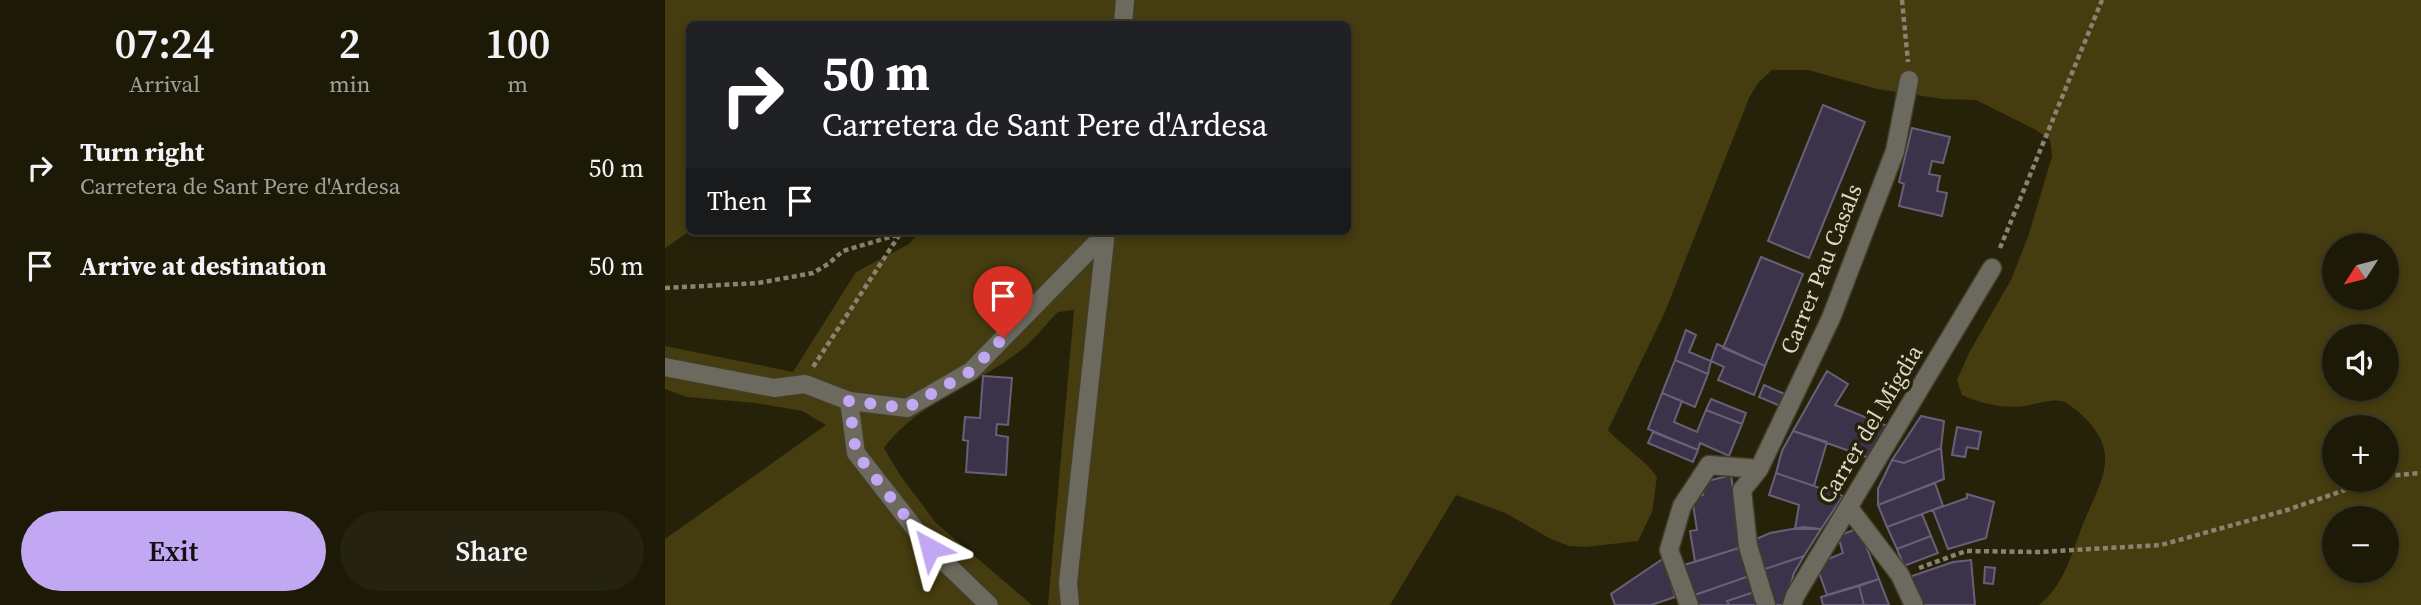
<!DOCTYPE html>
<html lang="en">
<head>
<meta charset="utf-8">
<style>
  :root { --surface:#1c1907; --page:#252211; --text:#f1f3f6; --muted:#a0a09b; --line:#3a3828; --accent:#c2a8f2 }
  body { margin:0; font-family:"Source Serif 4",serif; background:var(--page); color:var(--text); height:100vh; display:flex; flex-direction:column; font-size:26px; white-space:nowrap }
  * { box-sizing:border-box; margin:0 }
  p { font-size:23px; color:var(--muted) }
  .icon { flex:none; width:38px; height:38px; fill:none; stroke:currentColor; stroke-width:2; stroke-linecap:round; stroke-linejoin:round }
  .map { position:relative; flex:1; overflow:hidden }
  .details { display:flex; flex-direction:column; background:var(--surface); width:665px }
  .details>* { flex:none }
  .guide { position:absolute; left:21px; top:21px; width:665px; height:214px; border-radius:10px; box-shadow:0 4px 10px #0003,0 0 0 2px var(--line); background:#202124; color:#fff; overflow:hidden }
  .needle { width:46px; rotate:234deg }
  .tools { position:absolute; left:1657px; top:233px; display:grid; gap:14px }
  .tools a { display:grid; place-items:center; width:77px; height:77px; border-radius:50%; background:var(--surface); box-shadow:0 4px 10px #0003,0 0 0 2px var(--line); font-size:35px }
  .pin { position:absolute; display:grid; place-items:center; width:60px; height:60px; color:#fff; margin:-72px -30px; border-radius:50% 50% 50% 0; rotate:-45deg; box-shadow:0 0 7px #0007 }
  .pin .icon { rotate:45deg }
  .me { position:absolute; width:77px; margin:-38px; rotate:322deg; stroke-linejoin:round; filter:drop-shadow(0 0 5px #0008) }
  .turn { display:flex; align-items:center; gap:24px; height:147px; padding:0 21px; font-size:32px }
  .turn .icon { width:91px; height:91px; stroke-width:2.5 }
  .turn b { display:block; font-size:49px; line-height:60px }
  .then { display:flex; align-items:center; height:66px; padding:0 21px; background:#0003; gap:14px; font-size:26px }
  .eta { display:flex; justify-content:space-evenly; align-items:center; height:119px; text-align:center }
  .eta b { font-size:42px; font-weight:600; line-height:49px }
  .action { display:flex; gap:14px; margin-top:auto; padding:14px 21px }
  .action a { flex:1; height:80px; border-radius:42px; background:var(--accent); color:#111; font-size:28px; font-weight:600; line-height:80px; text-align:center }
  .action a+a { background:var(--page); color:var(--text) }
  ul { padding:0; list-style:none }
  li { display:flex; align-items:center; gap:21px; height:98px; padding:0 21px }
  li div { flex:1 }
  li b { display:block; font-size:26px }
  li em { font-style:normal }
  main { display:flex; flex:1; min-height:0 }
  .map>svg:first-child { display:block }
</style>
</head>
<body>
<main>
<section class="details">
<div class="eta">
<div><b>07:24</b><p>Arrival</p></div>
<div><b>2</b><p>min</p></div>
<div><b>100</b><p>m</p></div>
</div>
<ul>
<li><svg class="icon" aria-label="right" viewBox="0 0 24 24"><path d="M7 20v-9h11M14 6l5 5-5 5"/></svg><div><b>Turn right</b><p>Carretera de Sant Pere d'Ardesa</p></div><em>50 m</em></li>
<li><svg class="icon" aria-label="arrive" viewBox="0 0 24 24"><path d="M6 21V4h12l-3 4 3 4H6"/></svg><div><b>Arrive at destination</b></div><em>50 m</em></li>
</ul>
<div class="action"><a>Exit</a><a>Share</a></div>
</section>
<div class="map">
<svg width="1756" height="605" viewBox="0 0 1756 605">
  <rect width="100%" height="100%" fill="#262109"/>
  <path fill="#453c0f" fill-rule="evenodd" d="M 0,0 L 1756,0 L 1756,605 L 1374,605 C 1402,584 1409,543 1423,512 C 1440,474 1453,450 1418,416 C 1412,411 1404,403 1396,401 C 1386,399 1374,403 1365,405 C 1343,410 1317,404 1297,395 L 1292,380 L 1305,351 L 1346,280 L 1364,234 L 1387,156 L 1385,140 L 1371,130 L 1311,100 L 1277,99 L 1212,89 L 1143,70 L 1107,70 L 1093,83 L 1084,98 L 1000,312 L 943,430 C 959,448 979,458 992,477 L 987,512 L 973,541 L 921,547 L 904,546 L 886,539 L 840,513 L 791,495 L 725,605 L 383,605 L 409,310 L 393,312 C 381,324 369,340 355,351 C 312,385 253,402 219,448 L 235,475 L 271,523 L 367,605 L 0,605 L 0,539 L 161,425 L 137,411 L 91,403 L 22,397 L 0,389 L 0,346 L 128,372 L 191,272 L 244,244 L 256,231 L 682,231 L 682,24 L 24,24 L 25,231 L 0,248 ZM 1670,245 L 1722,245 L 1722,298 L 1670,298 ZM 1670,336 L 1722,336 L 1722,388 L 1670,388 ZM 1670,427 L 1722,427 L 1722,480 L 1670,480 ZM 1670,518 L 1722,518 L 1722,570 L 1670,570 Z"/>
  <path fill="#3a3349" stroke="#686079" stroke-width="2" d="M 1158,105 L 1200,122 L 1144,258 L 1103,241 Z
    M 1247,128 L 1285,137 L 1278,163 L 1267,161 L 1264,174 L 1275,176 L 1272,191 L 1282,193 L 1277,216 L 1234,206 L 1239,184 L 1234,182 Z
    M 1096,257 L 1138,274 L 1100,366 L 1058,348 Z
    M 1021,330 L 1031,335 L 1024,352 L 1046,361 L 1043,374 L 1010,360 Z
    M 1052,344 L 1100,366 L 1089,395 L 1053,380 L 1059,367 L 1046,361 Z
    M 1010,360 L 1043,374 L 1030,407 L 997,393 Z
    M 1162,371 L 1183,384 L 1170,405 L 1225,427 L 1204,458 L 1128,431 Z
    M 318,376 L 347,378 L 343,425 L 332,424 L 331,435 L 343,437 L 341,475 L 301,472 L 303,441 L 298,440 L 300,417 L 315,418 Z
    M 1099,385 L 1124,396 L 1120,408 L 1094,397 Z
    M 997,393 L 1017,401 L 1009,422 L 1032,432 L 1041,410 L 1077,424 L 1064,456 L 1035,443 L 1033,450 L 983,429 Z
    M 1046,399 L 1081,413 L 1077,424 L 1041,410 Z
    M 1256,416 L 1279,421 L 1276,448 L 1239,463 L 1227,460 Z
    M 1292,427 L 1316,432 L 1313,449 L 1302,447 L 1300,457 L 1287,455 Z
    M 1128,431 L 1162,442 L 1149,486 L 1111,473 L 1117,451 Z
    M 988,432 L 1033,450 L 1028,462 L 983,443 Z
    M 1276,448 L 1279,479 L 1213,505 L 1213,489 L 1227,460 L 1239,463 Z
    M 1111,473 L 1178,496 L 1156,529 L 1130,529 L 1134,505 L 1104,495 Z
    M 1066,475 L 1077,547 L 1030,562 L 1025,531 L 1032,530 L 1027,498 L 1038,495 L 1035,483 Z
    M 1270,483 L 1278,506 L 1222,527 L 1213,505 Z
    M 1302,494 L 1329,502 L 1321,538 L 1283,549 L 1268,510 L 1302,498 Z
    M 1257,514 L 1266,536 L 1232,549 L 1222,527 Z
    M 1139,527 L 1156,529 L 1139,556 L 1097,570 L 1089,540 L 1105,533 Z
    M 1194,528 L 1214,579 L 1162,595 L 1151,564 L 1178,553 L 1173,536 Z
    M 1266,536 L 1273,553 L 1239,566 L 1232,549 Z
    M 1077,547 L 1087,575 L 1027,596 L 1019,565 Z
    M 1139,556 L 1129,573 L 1120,605 L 1106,605 L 1094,571 Z
    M 999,558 L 1010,597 L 986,605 L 950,605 L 946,594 Z
    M 1306,560 L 1310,605 L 1256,605 L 1245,581 L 1247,576 L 1288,562 Z
    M 1320,567 L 1330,568 L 1328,584 L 1319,583 Z
    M 1087,575 L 1092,591 L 1062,601 L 1064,605 L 1031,605 L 1027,596 Z
    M 1214,579 L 1224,605 L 1199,605 L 1194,586 Z
    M 1194,586 L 1199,605 L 1158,605 L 1156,597 Z
    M 1092,591 L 1097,605 L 1064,605 L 1062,601 Z"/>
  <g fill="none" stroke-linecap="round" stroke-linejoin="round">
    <g stroke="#433e28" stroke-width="21">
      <path id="minor" d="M 458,24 L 460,0
        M 0,367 L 109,388 L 140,384 L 184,401 L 242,408 L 306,371 L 441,233
        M 184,401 L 191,453 L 265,548 L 324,605
        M 1184,508 L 1235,575 L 1249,605
        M 405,605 L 403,583 L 441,231
        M 1024,605 L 1004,550 L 1017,506 L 1044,465 L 1094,469
        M 1101,605 L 1083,546 L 1077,490 L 1094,469 L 1166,318 L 1230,151 L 1244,80
        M 1127,605 L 1130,596 L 1327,268"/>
    </g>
    <path stroke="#888471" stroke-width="4.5" stroke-dasharray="5 3.5" stroke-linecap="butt" d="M 1237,0 L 1243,62
      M 1335,248 L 1437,0
      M 0,288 L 93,283 L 148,273 L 163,264 L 178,251 L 235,234 L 148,367
      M 1722,476 L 1756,473
      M 1254,568 L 1301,551 L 1375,552 L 1496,545 L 1622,510 L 1709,480"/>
    <use href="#minor" stroke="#6c6a5e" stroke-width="18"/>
  </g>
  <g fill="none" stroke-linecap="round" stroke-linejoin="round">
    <path stroke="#c2a8f2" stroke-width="12" stroke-dasharray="0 21.6" d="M 265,548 L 191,453 L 184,401 L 242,408 L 306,371 L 338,338"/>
  </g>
  <g text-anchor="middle" stroke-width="7" stroke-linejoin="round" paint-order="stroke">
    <g font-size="23" fill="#dbd8ca" stroke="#262109">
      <text transform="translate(1156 269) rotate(-68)" y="8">Carrer Pau Casals</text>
      <text transform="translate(1205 424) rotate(-59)" y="8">Carrer del Migdia</text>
    </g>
  </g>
</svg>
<div class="tools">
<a><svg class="needle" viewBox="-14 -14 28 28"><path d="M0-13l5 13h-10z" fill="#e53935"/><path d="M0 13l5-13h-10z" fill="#a0a09b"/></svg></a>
<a><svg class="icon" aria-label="sound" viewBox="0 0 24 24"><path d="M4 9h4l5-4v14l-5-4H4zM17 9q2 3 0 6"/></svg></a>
<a>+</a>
<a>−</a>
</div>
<div class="pin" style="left:338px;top:338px;background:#d93025"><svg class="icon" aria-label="arrive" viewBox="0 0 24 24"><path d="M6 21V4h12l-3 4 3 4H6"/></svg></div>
<svg class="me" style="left:265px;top:548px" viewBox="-20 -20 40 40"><path d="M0-17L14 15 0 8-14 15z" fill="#c2a8f2" stroke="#fff" stroke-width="4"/></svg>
<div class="guide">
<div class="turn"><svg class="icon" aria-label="right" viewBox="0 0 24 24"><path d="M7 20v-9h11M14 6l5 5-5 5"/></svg><div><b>50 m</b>Carretera de Sant Pere d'Ardesa</div></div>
<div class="then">Then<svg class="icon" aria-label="arrive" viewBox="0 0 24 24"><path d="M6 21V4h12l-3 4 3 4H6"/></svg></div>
</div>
</div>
</main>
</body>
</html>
